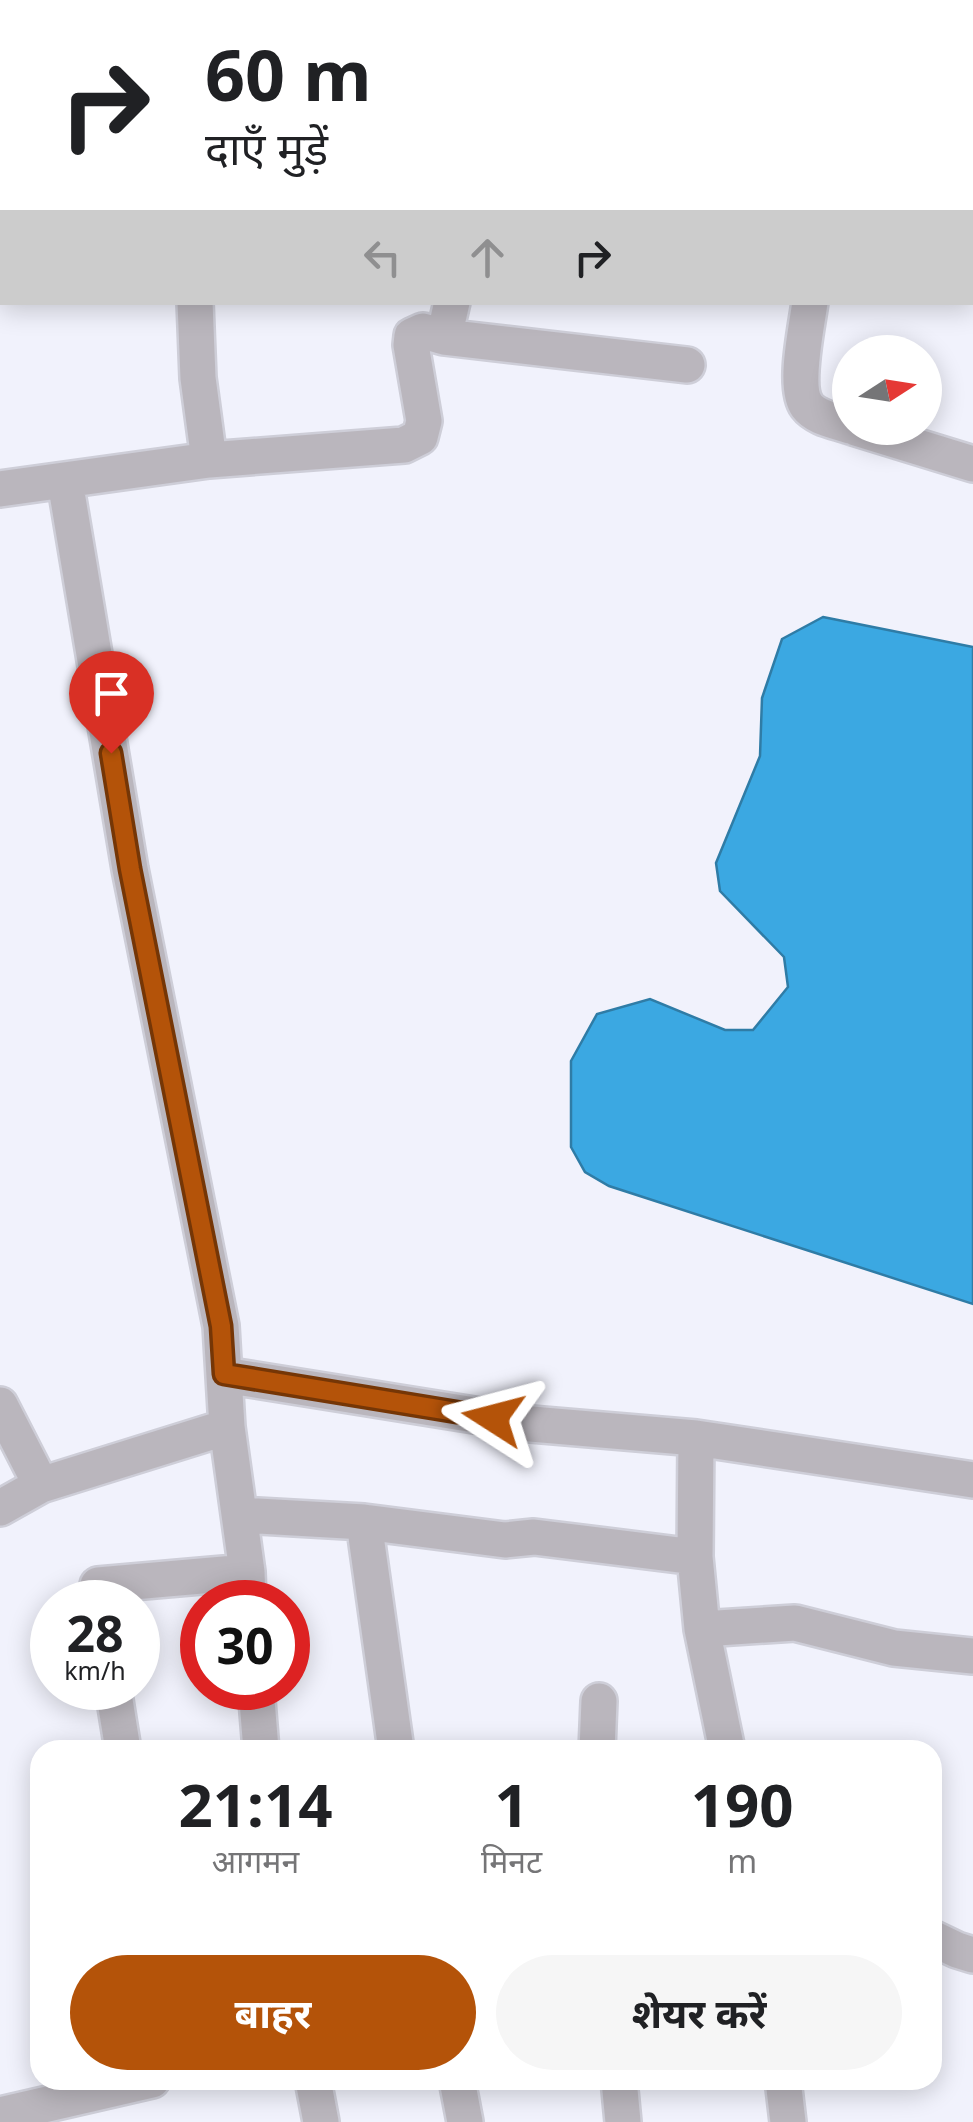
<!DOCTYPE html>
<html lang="hi">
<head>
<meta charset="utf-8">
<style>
  :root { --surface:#fff; --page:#f6f6f6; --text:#202124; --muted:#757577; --accent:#b45309 }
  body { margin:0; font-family:"Noto Sans","Noto Sans Devanagari",sans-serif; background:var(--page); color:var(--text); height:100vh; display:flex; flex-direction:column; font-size:38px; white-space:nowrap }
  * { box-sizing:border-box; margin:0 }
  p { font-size:32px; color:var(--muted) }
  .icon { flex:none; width:55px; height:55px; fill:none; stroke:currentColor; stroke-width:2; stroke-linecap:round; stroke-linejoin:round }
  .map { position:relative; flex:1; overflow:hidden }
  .sheet { position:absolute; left:30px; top:1740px; width:912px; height:350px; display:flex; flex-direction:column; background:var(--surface); border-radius:30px; box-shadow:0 5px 25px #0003 }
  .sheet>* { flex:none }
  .top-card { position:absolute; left:0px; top:0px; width:975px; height:305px; box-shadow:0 5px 25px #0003; background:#fff; color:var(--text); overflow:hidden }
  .needle { width:65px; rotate:78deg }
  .controls { position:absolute; left:832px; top:335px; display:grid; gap:20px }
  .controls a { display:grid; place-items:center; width:110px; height:110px; border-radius:50%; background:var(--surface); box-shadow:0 5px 25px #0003; font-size:50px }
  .speed { position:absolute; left:30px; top:1580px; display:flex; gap:20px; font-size:50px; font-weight:700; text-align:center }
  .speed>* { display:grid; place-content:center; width:130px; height:130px; border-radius:50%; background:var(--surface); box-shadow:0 5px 25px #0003; line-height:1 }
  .speed small { font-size:25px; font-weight:400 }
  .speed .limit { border:15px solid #d22; background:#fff; color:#111 }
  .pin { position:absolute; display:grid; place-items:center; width:85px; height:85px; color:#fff; margin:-102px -42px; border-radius:50% 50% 50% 0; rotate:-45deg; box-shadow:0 0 10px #0007 }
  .pin .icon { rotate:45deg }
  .me { position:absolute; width:110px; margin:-55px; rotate:279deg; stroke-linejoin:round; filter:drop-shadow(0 0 8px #0008) }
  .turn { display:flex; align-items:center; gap:35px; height:210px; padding:0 40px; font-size:45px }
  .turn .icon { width:130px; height:130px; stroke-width:2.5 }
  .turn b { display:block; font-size:70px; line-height:85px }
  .lanes { display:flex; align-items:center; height:95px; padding:0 40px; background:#0003; justify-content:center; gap:50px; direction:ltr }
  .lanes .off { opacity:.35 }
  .eta { display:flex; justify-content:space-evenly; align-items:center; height:170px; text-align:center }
  .eta b { font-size:60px; font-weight:700; line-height:70px }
  .action { display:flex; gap:20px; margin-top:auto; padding:20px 40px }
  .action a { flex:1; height:115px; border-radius:60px; background:var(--accent); color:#fff; font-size:40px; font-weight:700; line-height:115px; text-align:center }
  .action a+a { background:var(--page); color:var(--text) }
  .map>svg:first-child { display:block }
</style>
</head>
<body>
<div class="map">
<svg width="973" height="2122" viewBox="0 0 973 2122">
  <rect width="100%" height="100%" fill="#f1f2fc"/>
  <path fill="#3ba8e2" stroke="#2f7ca6" stroke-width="2.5" d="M 823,617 L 973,647 L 973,1304 L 609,1186 L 585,1172 L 571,1147 L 571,1061 L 597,1014 L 650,999 L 725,1030 L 753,1030 L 788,987 L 784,957 L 720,891 L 716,863 L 760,756 L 762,698 L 782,639 Z"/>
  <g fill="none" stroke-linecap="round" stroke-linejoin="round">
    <g stroke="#ceced8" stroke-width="40">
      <path id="minor" d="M 175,0 L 176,2
        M 770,0 L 771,2
        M 195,302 L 198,378 L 209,460
        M 810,302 C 807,326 793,387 807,406 C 816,418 836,421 850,426
        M 444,337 L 687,365
        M 856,428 L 973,464
        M 65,481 L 130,869 L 221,1326 L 227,1427 L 247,1572 L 248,1602
        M 0,489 L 209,460 L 404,445 L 420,437 L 424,421 L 411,345 L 412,336 L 423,331 L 444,337 L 452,302
        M 224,1375 L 531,1424 L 696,1438 L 973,1480
        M 0,1405 L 41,1485
        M 696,1438 L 695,1557 L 702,1629 L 727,1750
        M 0,1508 L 41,1485 L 227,1427
        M 240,1515 L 364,1522 L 505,1540 L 534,1537 L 695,1557
        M 364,1522 L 396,1750
        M 101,1602 L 98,1585 L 247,1572
        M 702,1629 L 795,1623 L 894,1648 L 973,1656
        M 113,1688 L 123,1750
        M 256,1688 L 261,1750
        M 597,1750 L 599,1701
        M 932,1938 L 957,1950 L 973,1955
        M 313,2080 L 321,2122
        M 457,2080 L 465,2122
        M 619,2080 L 623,2122
        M 783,2080 L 788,2122
        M 0,2115 L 152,2080"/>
    </g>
    <use href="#minor" stroke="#bab6bd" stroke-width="35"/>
  </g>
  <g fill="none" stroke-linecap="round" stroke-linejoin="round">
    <g stroke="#753606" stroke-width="25">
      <path id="route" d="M 111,753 L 130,869 L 221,1326 L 224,1374 L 493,1418"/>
    </g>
    <use href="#route" stroke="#b45309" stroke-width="18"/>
  </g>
</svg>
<div class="controls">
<a><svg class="needle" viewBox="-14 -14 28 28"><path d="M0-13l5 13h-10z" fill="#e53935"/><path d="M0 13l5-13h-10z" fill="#757577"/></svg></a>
</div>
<div class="speed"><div>28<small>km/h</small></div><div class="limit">30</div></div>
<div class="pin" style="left:111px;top:753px;background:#d93025"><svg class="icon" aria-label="arrive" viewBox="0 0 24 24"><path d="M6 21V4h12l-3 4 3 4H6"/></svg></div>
<svg class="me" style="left:493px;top:1418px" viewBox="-20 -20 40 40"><path d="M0-17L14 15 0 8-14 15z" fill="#b45309" stroke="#fff" stroke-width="4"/></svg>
<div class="top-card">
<div class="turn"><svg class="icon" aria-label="right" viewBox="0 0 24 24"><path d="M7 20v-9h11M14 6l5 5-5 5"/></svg><div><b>60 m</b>दाएँ मुड़ें</div></div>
<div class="lanes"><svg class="icon off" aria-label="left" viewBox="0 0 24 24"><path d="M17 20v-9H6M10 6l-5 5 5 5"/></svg><svg class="icon off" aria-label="ahead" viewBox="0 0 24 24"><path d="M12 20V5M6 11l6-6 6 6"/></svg><svg class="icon" aria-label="right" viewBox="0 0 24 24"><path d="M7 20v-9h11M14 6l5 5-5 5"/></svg></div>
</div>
<section class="sheet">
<div class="eta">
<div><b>21:14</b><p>आगमन</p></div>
<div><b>1</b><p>मिनट</p></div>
<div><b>190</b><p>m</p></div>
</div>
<div class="action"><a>बाहर</a><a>शेयर करें</a></div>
</section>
</div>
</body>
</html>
